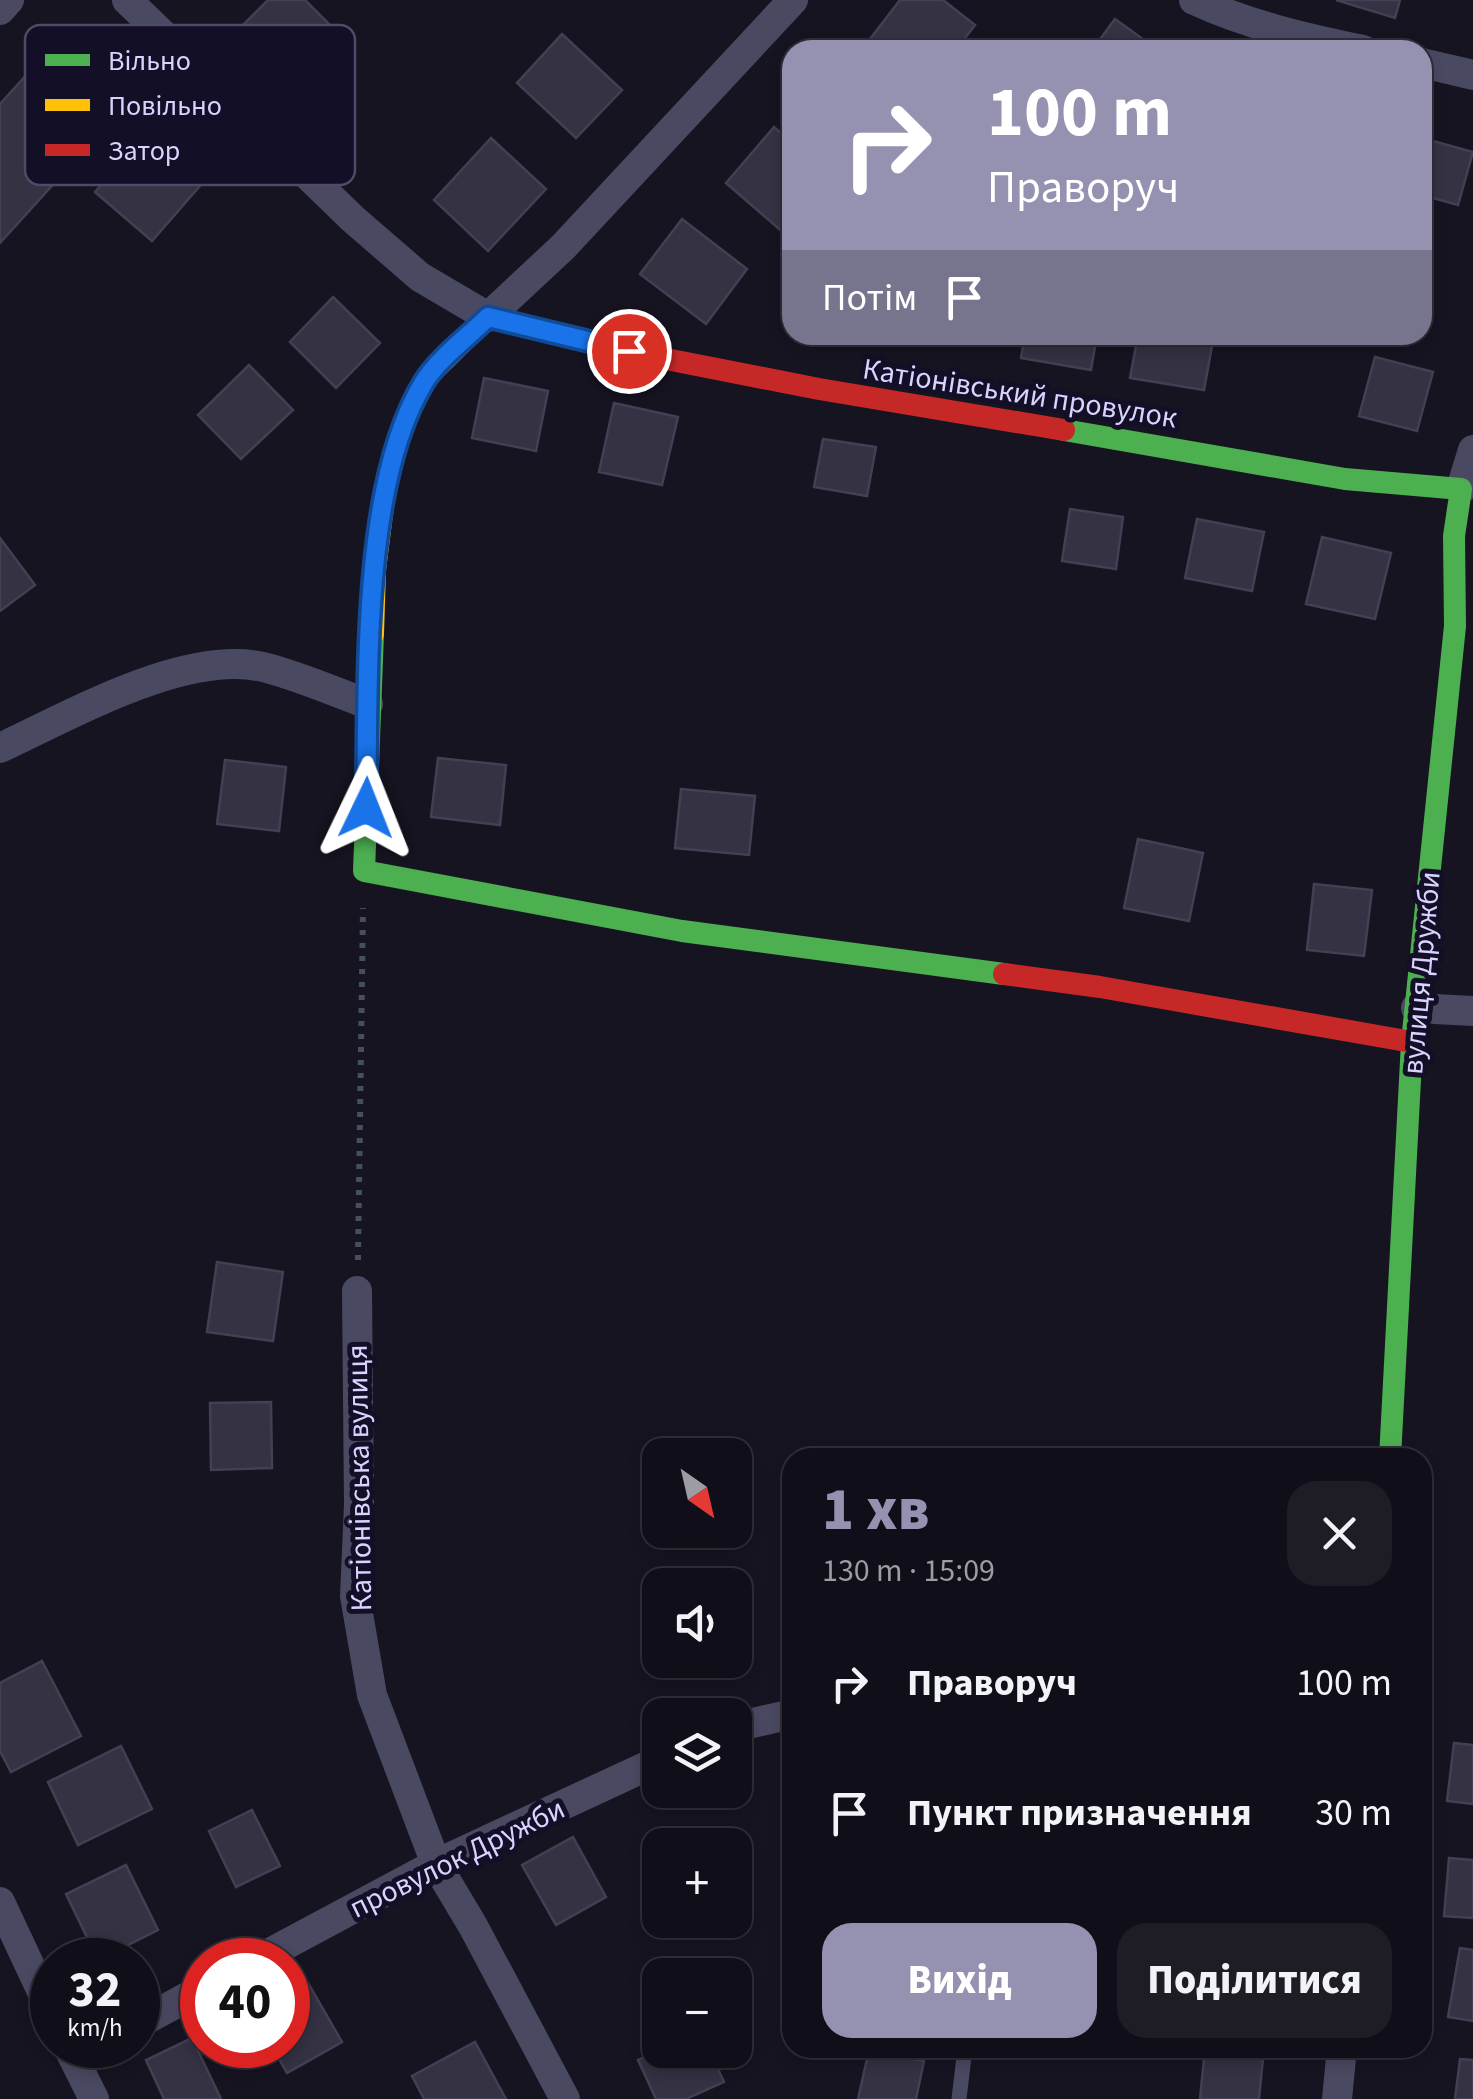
<!DOCTYPE html>
<html lang="uk">
<head>
<meta charset="utf-8">
<style>
  :root { --surface:#100f19; --page:#1e1d26; --text:#f1f3f6; --muted:#9c9ca2; --line:#302f38; --accent:#9591b1 }
  body { margin:0; font-family:"Source Sans 3",sans-serif; background:var(--page); color:var(--text); height:100vh; display:flex; flex-direction:column; font-size:38px; white-space:nowrap }
  * { box-sizing:border-box; margin:0 }
  p { font-size:32px; color:var(--muted) }
  .icon { flex:none; width:55px; height:55px; fill:none; stroke:currentColor; stroke-width:2; stroke-linecap:round; stroke-linejoin:round }
  .map { position:relative; flex:1; overflow:hidden }
  .side { position:absolute; left:782px; top:1448px; width:650px; height:610px; display:flex; flex-direction:column; background:var(--surface); border-radius:30px; box-shadow:0 5px 15px #0003,0 0 0 2px var(--line) }
  .side>* { flex:none }
  .top-card { position:absolute; left:782px; top:40px; width:650px; height:305px; border-radius:30px; box-shadow:0 5px 15px #0003,0 0 0 2px var(--line); background:#9591b1; color:#fff; overflow:hidden }
  .needle { width:65px; rotate:146deg }
  .controls { position:absolute; left:642px; top:1438px; display:grid; gap:20px }
  .controls a { display:grid; place-items:center; width:110px; height:110px; border-radius:20px; background:var(--surface); box-shadow:0 5px 15px #0003,0 0 0 2px var(--line); font-size:50px }
  .speed { position:absolute; left:30px; top:1938px; display:flex; gap:20px; font-size:50px; font-weight:700; text-align:center }
  .speed>* { display:grid; place-content:center; width:130px; height:130px; border-radius:50%; background:var(--surface); box-shadow:0 5px 15px #0003,0 0 0 2px var(--line); line-height:1 }
  .speed small { font-size:25px; font-weight:400 }
  .speed .limit { border:15px solid #d22; background:#fff; color:#111 }
  .pin { position:absolute; display:grid; place-items:center; width:85px; height:85px; color:#fff; margin:-42px; border:5px solid #fff; border-radius:50%; box-shadow:0 2px 10px #0007 }
  .me { position:absolute; width:110px; margin:-55px; rotate:2deg; stroke-linejoin:round; filter:drop-shadow(0 0 8px #0008) }
  .turn { display:flex; align-items:center; gap:35px; height:210px; padding:0 40px; font-size:45px }
  .turn .icon { width:130px; height:130px; stroke-width:2.5 }
  .turn b { display:block; font-size:70px; line-height:85px }
  .then { display:flex; align-items:center; height:95px; padding:0 40px; background:#0003; gap:20px; font-size:38px }
  .round { display:grid; place-items:center; flex:none; width:105px; height:105px; border-radius:30px; background:var(--page) }
  .summary { display:flex; align-items:center; justify-content:space-between; height:170px; padding:0 40px }
  h1 { font-size:60px; font-weight:800; line-height:75px; color:var(--accent) }
  .action { display:flex; gap:20px; margin-top:auto; padding:20px 40px }
  .action a { flex:1; height:115px; border-radius:30px; background:var(--accent); color:#fff; font-size:40px; font-weight:800; line-height:115px; text-align:center }
  .action a+a { background:var(--page); color:var(--text) }
  ul { padding:0; list-style:none }
  li { display:flex; align-items:center; gap:30px; height:130px; padding:0 40px }
  li div { flex:1 }
  li b { display:block; font-size:38px }
  li em { font-style:normal }
  .map>svg:first-child { display:block }
</style>
</head>
<body>
<div class="map">
<svg width="1473" height="2099" viewBox="0 0 1473 2099">
  <rect width="100%" height="100%" fill="#161421"/>
  <path fill="#343243" stroke="#433f54" stroke-width="2.5" d="M 268,0 L 305,0 L 334,29 L 288,74 L 241,27 Z
    M 900,0 L 943,0 L 975,25 L 956,50 L 885,50 L 870,39 Z
    M 1336,0 L 1400,0 L 1395,18 Z
    M 1115,19 L 1158,50 L 1092,50 Z
    M 562,34 L 622,90 L 576,138 L 517,83 Z
    M 29,72 L 98,135 L 0,243 L 0,104 Z
    M 774,127 L 792,143 L 792,228 L 786,235 L 726,183 Z
    M 149,130 L 206,179 L 152,241 L 95,192 Z
    M 491,138 L 546,189 L 488,251 L 434,200 Z
    M 1422,138 L 1473,152 L 1458,205 L 1422,195 Z
    M 682,219 L 747,269 L 706,324 L 640,274 Z
    M 333,297 L 380,343 L 336,388 L 290,342 Z
    M 1025,335 L 1097,335 L 1091,370 L 1021,358 Z
    M 1138,335 L 1214,335 L 1204,390 L 1130,378 Z
    M 1375,357 L 1433,372 L 1417,431 L 1359,416 Z
    M 249,365 L 293,410 L 241,459 L 198,415 Z
    M 484,378 L 548,391 L 536,451 L 472,438 Z
    M 614,403 L 678,417 L 662,485 L 599,472 Z
    M 823,439 L 876,447 L 867,496 L 814,487 Z
    M 1070,509 L 1123,517 L 1116,569 L 1062,561 Z
    M 1197,519 L 1264,532 L 1252,591 L 1185,578 Z
    M 1322,537 L 1391,553 L 1375,619 L 1306,604 Z
    M 0,538 L 35,585 L 0,611 Z
    M 438,758 L 506,765 L 500,825 L 431,817 Z
    M 225,760 L 286,767 L 279,831 L 217,824 Z
    M 681,789 L 755,796 L 749,855 L 675,848 Z
    M 1138,839 L 1203,853 L 1189,921 L 1124,908 Z
    M 1314,884 L 1372,890 L 1364,956 L 1307,950 Z
    M 217,1262 L 283,1272 L 273,1341 L 207,1332 Z
    M 271,1402 L 272,1468 L 211,1470 L 210,1403 Z
    M 42,1661 L 81,1736 L 11,1772 L 0,1751 L 0,1683 Z
    M 1454,1743 L 1473,1745 L 1473,1804 L 1447,1801 Z
    M 121,1746 L 152,1809 L 78,1845 L 48,1782 Z
    M 252,1810 L 280,1866 L 236,1887 L 209,1831 Z
    M 573,1837 L 606,1897 L 556,1925 L 522,1865 Z
    M 1449,1858 L 1473,1860 L 1473,1918 L 1444,1916 Z
    M 126,1865 L 158,1930 L 98,1960 L 66,1894 Z
    M 1460,1948 L 1473,1950 L 1473,2021 L 1448,2017 Z
    M 303,1974 L 342,2042 L 287,2073 L 271,2045 L 288,2045 L 288,1983 Z
    M 192,2038 L 221,2099 L 164,2099 L 146,2060 Z
    M 475,2042 L 506,2099 L 424,2099 L 412,2076 Z
    M 1205,2048 L 1264,2048 L 1259,2099 L 1200,2099 Z
    M 660,2049 L 709,2050 L 724,2082 L 686,2099 L 656,2099 L 638,2060 Z
    M 869,2050 L 924,2061 L 916,2099 L 858,2099 Z
    M 1460,2059 L 1473,2060 L 1473,2099 L 1455,2099 Z"/>
  <g fill="none" stroke-linecap="round" stroke-linejoin="round">
    <path stroke="#44505f" stroke-width="6" stroke-dasharray="5 8" stroke-linecap="butt" d="M 358,1260 L 363,908"/>
    <path stroke="#4a4962" stroke-width="15" d="M 959,2099 L 965,2048"/>
    <path stroke="#4a4962" stroke-width="30" d="M 127,0 L 353,219 L 420,277 L 488,317 L 563,247 L 793,0
      M 1194,0 C 1248,25 1305,38 1363,50
      M 0,10 L 9,0
      M 1422,63 L 1473,75
      M 1461,489 L 1473,450
      M 0,748 C 71,715 189,647 267,668 C 301,677 335,692 368,704
      M 1416,1008 L 1473,1011
      M 357,1291 L 359,1505 L 355,1596 L 372,1695 L 436,1864 L 473,1926 L 565,2099
      M 735,1727 L 792,1714
      M 0,1902 L 52,2013
      M 257,1960 L 436,1864 L 660,1760
      M 138,2024 L 202,1989
      M 67,2045 L 94,2099
      M 1337,2099 L 1342,2048"/>
    <path stroke="#4caf50" stroke-width="22" d="M 1064,430 L 1345,479 L 1461,489 L 1454,536 L 1455,626 L 1412,1042 L 1390,1458
      M 373,634 L 364,871 L 682,931 L 1004,974"/>
    <path stroke="#ffc107" stroke-width="22" d="M 373,634 L 375,570 L 384,498 L 400,432 L 425,379 L 488,317 L 666,359"/>
    <path stroke="#c62828" stroke-width="22" d="M 666,359 L 819,389 L 1064,430
      M 1004,974 L 1100,987 L 1412,1042"/>
  </g>
  <g fill="none" stroke-linecap="round" stroke-linejoin="round">
    <g stroke="#114b97" stroke-width="25">
      <path id="route" d="M 366,808 C 369,687 360,486 424,382 C 439,358 468,337 488,317 L 629,351"/>
    </g>
    <use href="#route" stroke="#1a73e8" stroke-width="18"/>
  </g>
  <g text-anchor="middle" stroke-width="10" stroke-linejoin="round" paint-order="stroke">
    <g font-size="30" fill="#d9d4ff" stroke="#130f26">
      <text transform="translate(1020 393) rotate(9)" y="10">Катіонівський провулок</text>
      <text transform="translate(1421 973) rotate(-85)" y="10">вулиця Дружби</text>
      <text transform="translate(359 1478) rotate(-91)" y="10">Катіонівська вулиця</text>
      <text transform="translate(457 1858) rotate(-26)" y="10">провулок Дружби</text>
    </g>
  </g>
  <rect x="25" y="25" width="330" height="160" rx="15" fill="#130f26" stroke="#4e4a67" stroke-width="2.5"/>
  <rect x="45" y="54" width="45" height="12" fill="#4caf50"/>
  <rect x="45" y="99" width="45" height="12" fill="#ffc107"/>
  <rect x="45" y="144" width="45" height="12" fill="#c62828"/>
  <g font-size="28" fill="#d9d4ff">
    <text x="108" y="70">Вільно</text>
    <text x="108" y="115">Повільно</text>
    <text x="108" y="160">Затор</text>
  </g>
</svg>
<div class="controls">
<a><svg class="needle" viewBox="-14 -14 28 28"><path d="M0-13l5 13h-10z" fill="#e53935"/><path d="M0 13l5-13h-10z" fill="#9c9ca2"/></svg></a>
<a><svg class="icon" aria-label="sound" viewBox="0 0 24 24"><path d="M4 9h4l5-4v14l-5-4H4zM17 9q2 3 0 6"/></svg></a>
<a><svg class="icon" aria-label="layers" viewBox="0 0 24 24"><path d="M12 4l9 5-9 5-9-5zM3 14l9 5 9-5"/></svg></a>
<a>+</a>
<a>−</a>
</div>
<div class="speed"><div>32<small>km/h</small></div><div class="limit">40</div></div>
<div class="pin" style="left:629px;top:351px;background:#d93025"><svg class="icon" aria-label="arrive" viewBox="0 0 24 24"><path d="M6 21V4h12l-3 4 3 4H6"/></svg></div>
<svg class="me" style="left:366px;top:808px" viewBox="-20 -20 40 40"><path d="M0-17L14 15 0 8-14 15z" fill="#1a73e8" stroke="#fff" stroke-width="4"/></svg>
<div class="top-card">
<div class="turn"><svg class="icon" aria-label="right" viewBox="0 0 24 24"><path d="M7 20v-9h11M14 6l5 5-5 5"/></svg><div><b>100 m</b>Праворуч</div></div>
<div class="then">Потім<svg class="icon" aria-label="arrive" viewBox="0 0 24 24"><path d="M6 21V4h12l-3 4 3 4H6"/></svg></div>
</div>
<section class="side">
<div class="summary"><div><h1>1 хв</h1><p>130 m · 15:09</p></div><a class="round"><svg class="icon" aria-label="close" viewBox="0 0 24 24"><path d="M6 6l12 12M18 6L6 18"/></svg></a></div>
<ul>
<li><svg class="icon" aria-label="right" viewBox="0 0 24 24"><path d="M7 20v-9h11M14 6l5 5-5 5"/></svg><div><b>Праворуч</b></div><em>100 m</em></li>
<li><svg class="icon" aria-label="arrive" viewBox="0 0 24 24"><path d="M6 21V4h12l-3 4 3 4H6"/></svg><div><b>Пункт призначення</b></div><em>30 m</em></li>
</ul>
<div class="action"><a>Вихід</a><a>Поділитися</a></div>
</section>
</div>
</body>
</html>
